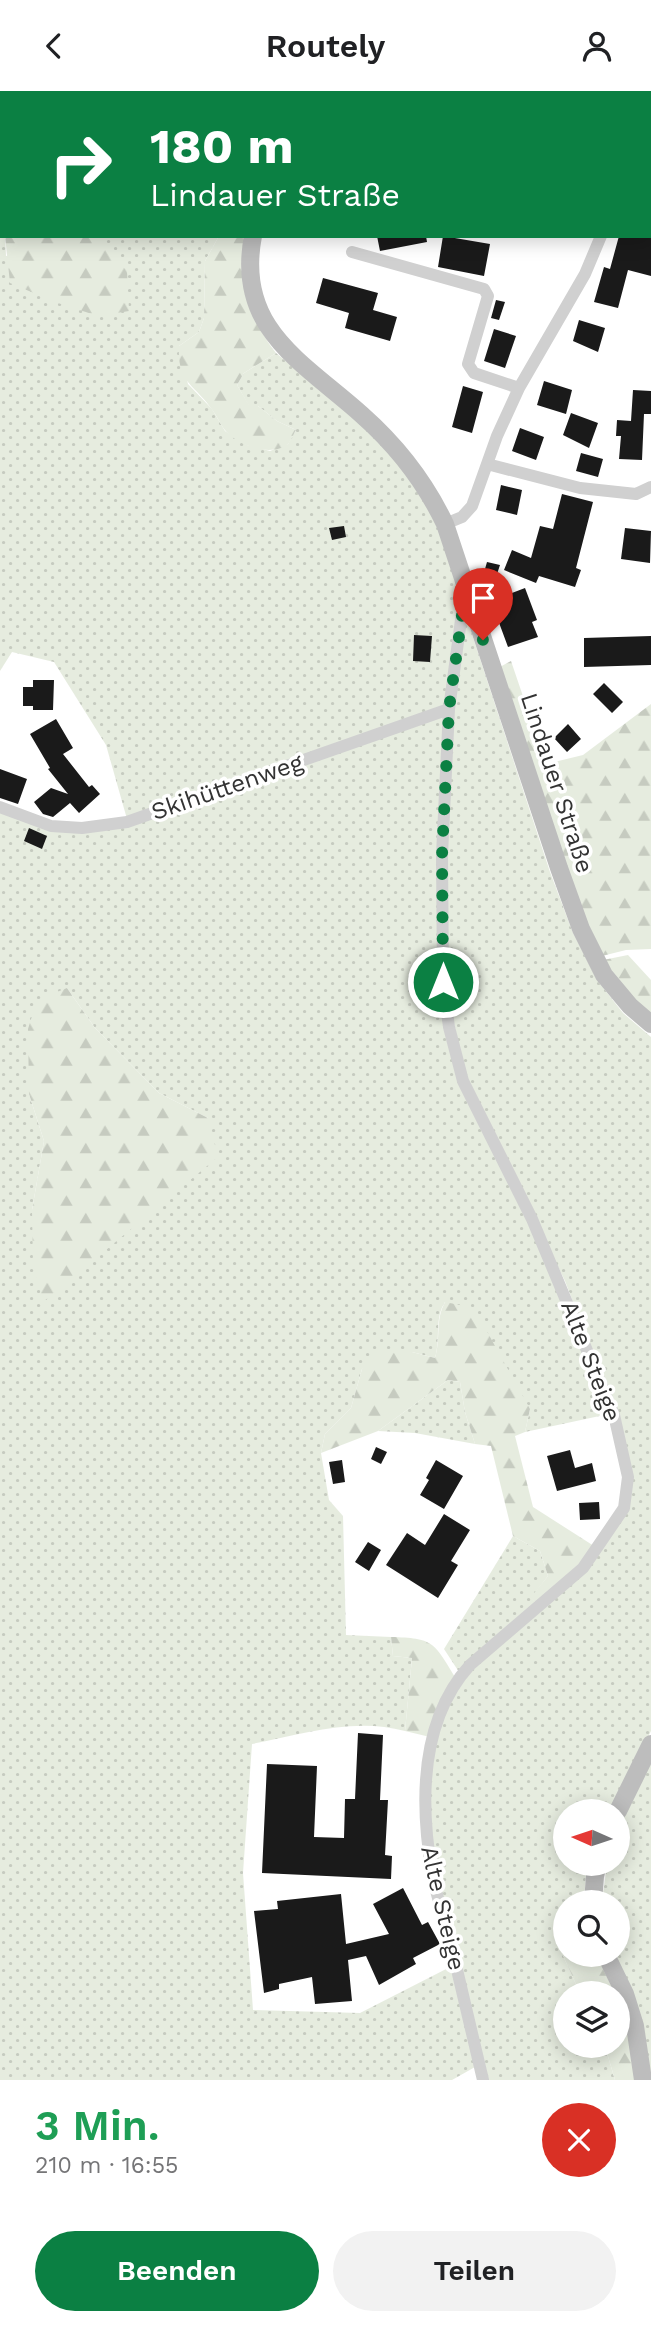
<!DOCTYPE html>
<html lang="de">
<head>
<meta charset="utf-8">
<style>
  :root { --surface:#fff; --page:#f2f2f2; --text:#202124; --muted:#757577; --accent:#0b8043 }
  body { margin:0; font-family:"Work Sans",sans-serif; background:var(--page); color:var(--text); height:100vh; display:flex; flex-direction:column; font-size:26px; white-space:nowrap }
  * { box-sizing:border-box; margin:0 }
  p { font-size:23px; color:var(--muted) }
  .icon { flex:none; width:38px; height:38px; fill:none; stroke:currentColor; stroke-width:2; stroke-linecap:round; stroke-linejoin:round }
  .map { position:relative; height:1989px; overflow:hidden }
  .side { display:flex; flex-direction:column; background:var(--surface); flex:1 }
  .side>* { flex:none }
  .top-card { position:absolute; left:0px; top:0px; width:651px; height:147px; box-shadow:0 4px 18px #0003; background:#0b8043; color:#fff; overflow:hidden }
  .needle { width:46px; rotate:273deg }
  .tools { position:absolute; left:553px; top:1708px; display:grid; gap:14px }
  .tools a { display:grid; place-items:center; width:77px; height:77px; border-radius:50%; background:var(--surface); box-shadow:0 4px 18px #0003; font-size:35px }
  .pin { position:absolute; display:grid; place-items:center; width:60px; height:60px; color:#fff; margin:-72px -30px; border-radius:50% 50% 50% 0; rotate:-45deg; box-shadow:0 0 7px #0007 }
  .pin .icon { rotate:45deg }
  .me { position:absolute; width:77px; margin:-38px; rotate:0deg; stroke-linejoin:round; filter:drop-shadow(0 0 5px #0008) }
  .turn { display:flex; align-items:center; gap:24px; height:147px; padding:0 35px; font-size:32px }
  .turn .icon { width:91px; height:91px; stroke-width:2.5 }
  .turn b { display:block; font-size:49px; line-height:60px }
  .round { display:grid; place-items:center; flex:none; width:74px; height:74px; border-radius:37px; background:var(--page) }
  .summary { display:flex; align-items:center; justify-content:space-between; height:119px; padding:0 35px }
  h1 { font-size:42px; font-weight:600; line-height:52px; color:#1e9e55 }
  .primary-button { display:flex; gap:14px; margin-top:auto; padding:14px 35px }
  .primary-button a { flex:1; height:80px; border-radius:42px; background:var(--accent); color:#fff; font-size:28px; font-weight:600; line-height:80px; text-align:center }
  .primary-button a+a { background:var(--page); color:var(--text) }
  header { display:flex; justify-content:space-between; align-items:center; height:91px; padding:0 35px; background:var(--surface); font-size:32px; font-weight:600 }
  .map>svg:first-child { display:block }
</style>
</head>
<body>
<header><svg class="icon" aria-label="back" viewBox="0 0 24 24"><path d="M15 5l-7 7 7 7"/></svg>Routely<svg class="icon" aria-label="person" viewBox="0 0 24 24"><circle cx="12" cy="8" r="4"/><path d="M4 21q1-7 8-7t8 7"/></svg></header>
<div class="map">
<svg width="651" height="1989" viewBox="0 0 651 1989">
  <defs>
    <pattern id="grass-dots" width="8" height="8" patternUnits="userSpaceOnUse" patternTransform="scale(1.75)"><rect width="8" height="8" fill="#e6ecdf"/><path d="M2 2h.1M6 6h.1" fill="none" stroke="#c6cbc0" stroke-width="1.8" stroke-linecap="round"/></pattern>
    <pattern id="forest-firs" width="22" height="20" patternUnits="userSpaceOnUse" patternTransform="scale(1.75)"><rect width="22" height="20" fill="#e6ecdf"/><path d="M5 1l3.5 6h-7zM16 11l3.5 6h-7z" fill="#c6cbc0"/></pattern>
  </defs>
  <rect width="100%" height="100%" fill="#fff"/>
  <path fill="url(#grass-dots)" fill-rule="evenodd" d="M 255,0 L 614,0 L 254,2 Z
    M 0,72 L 2,145 L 5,145 L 6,165 L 104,148 L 104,145 L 219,145 L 205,170 L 204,227 L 199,241 L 179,255 L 188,293 L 212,318 L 225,340 L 247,354 L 270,360 L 288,353 L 296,339 L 277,330 L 258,315 L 249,315 L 237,294 L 244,282 L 276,262 L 358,330 L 394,365 L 426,409 L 438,436 L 460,500 L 445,624 L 446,936 L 609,1323 L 525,1341 L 530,1318 L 445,1211 C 434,1228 441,1247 435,1267 L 412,1261 L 362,1278 L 351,1317 L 325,1343 L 321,1362 L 329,1409 L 343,1425 L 346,1544 L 391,1546 L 393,1565 L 412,1567 L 405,1640 C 354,1626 303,1643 252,1653 L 243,1782 L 253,1919 L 360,1922 L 452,1875 L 475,1976 L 452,1989 L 0,1989 L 0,714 L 50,733 L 81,734 L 127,728 L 106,654 L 54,571 L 12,561 L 0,580 ZM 67,897 L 95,937 L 159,1002 L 208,1027 L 32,1119 L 44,1050 L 29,1003 Z
    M 465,522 L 550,781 L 573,842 L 597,889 L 623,922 L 651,946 L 651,1640 L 611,1720 L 565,1720 L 565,1773 L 590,1773 L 586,1783 L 584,1811 L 565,1811 L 565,1836 L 559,1856 L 580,1902 L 565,1902 L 565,1955 L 605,1955 L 615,1989 L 485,1989 L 436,1784 L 429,1732 L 430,1668 L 444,1624 L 462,1590 L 627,1420 L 632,1386 L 602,1286 L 565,1190 L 466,988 L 445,890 L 445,764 L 453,618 Z
    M 448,1289 L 460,1291 L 465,1321 L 475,1353 L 415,1342 L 378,1340 Z
    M 513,1445 L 540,1460 L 548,1485 L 531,1507 L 536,1512 L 459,1581 L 444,1558 Z
    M 651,1667 L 651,1989 L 614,1864 L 618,1864 L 618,1811 L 602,1811 L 607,1773 L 618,1773 L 618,1738 Z"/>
  <path fill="url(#forest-firs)" d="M 5,145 L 104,145 L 104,148 L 127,180 L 129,220 L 98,225 L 55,211 L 10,192 Z
    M 219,145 L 247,145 C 250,191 246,225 276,262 L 244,282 L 237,294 L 249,314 L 258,315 L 277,330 L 296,339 C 294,342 291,350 288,353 C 271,367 236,354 224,338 C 220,333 217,325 213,320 C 195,293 177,293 179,255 L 199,241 L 204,227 L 205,170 Z
    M 511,570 L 546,673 L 583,664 L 651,613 L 651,858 L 626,859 L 602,865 L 586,834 L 498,577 Z
    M 628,864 L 651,889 L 651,925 L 635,911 L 603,869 Z
    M 67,897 L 95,937 L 159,1002 L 208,1027 L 218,1066 L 43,1211 L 33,1172 L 32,1119 L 44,1050 L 29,1003 L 28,938 L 37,909 Z
    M 445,1211 L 474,1217 L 530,1318 L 525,1341 L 515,1345 L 533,1416 L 594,1455 L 581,1475 L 536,1512 L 530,1507 L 548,1485 L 540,1460 L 513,1445 L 491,1355 L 475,1353 L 465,1321 L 460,1291 L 448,1289 L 378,1340 L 321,1362 L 325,1343 L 351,1317 L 362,1278 L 378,1262 L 412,1261 L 435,1267 C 441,1247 435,1229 445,1211 Z
    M 391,1546 C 433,1547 434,1551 455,1586 L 430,1646 L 405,1640 L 412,1567 L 393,1565 Z
    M 565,1836 L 565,1864 L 596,1864 L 615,1902 L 580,1902 L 559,1856 Z
    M 618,1908 L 628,1935 L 636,1989 L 615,1989 L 605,1955 L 618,1955 Z"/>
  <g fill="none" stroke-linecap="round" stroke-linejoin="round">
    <path stroke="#cfe2ee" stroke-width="4.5" d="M 238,2 L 239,0"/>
  </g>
  <path fill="#1a1a1a" d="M 377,145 L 426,145 L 427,151 L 380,160 Z
    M 443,145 L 490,153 L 484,185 L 438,176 Z
    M 619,145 L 651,145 L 651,185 L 628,179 L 618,217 L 594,211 L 604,176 L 610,178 Z
    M 323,187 L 378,202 L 373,219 L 397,226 L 390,250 L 345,237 L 349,222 L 316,212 Z
    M 496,209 L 505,211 L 499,229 L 491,227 Z
    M 579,229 L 605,237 L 598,261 L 573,250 Z
    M 494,238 L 516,245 L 505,277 L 484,270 Z
    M 544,290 L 572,299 L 566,323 L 537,314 Z
    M 463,295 L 483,301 L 472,342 L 452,336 Z
    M 633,299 L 651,300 L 651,323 L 644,323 L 642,369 L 619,368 L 621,345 L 616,345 L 617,329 L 631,330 Z
    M 571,322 L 598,332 L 589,357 L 563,344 Z
    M 520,337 L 544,346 L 536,369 L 512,360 Z
    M 581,362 L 603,368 L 598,386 L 576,380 Z
    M 501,394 L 522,399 L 517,424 L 496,419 Z
    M 562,403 L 593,411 L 576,477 L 581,479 L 575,496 L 539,485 L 536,492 L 504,479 L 512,459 L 531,467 L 540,435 L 553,438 Z
    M 344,435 L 346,446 L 332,449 L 329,437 Z
    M 625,437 L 651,440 L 650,472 L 621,468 Z
    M 487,471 L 500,474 L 495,489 L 483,485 Z
    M 525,497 L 537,529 L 532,531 L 538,546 L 508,556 L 491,510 Z
    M 414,544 L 432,545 L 430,571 L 413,570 Z
    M 651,545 L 651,574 L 584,576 L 584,547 Z
    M 33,589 L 54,589 L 53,619 L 33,619 L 33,615 L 23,615 L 23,596 L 33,596 Z
    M 604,592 L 623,611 L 612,622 L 593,603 Z
    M 56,628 L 73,657 L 63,663 L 89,696 L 92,694 L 100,703 L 79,722 L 70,712 L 53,726 L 43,723 L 34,711 L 51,697 L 68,703 L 48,678 L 50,677 L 30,643 Z
    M 568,633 L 581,648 L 567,661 L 554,647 Z
    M 0,678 L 27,688 L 18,713 L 0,707 Z
    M 29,737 L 47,745 L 42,758 L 24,750 Z
    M 376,1356 L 387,1361 L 381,1373 L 371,1368 Z
    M 570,1359 L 575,1377 L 592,1372 L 596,1390 L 557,1400 L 547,1365 Z
    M 342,1369 L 345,1391 L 333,1393 L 329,1371 Z
    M 436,1369 L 463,1385 L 444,1418 L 420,1404 L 429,1389 L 426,1387 Z
    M 599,1411 L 600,1428 L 580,1429 L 579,1412 Z
    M 444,1423 L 470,1439 L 451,1470 L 458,1474 L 438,1507 L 386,1474 L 407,1442 L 425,1454 Z
    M 368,1451 L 381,1459 L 369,1480 L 355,1471 Z
    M 358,1642 L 383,1644 L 380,1709 L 388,1709 L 385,1764 L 392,1765 L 391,1788 L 262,1782 L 267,1673 L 317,1675 L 314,1746 L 344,1747 L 345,1708 L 355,1708 Z
    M 403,1797 L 422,1834 L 428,1831 L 440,1853 L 413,1867 L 416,1873 L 379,1894 L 366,1865 L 348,1869 L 352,1910 L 315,1913 L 312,1886 L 279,1893 L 279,1898 L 264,1902 L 254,1820 L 278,1818 L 277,1810 L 341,1803 L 346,1853 L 389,1843 L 373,1813 Z"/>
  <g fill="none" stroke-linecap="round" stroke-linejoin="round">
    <path stroke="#d0d0d0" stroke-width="12" d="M 649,15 L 651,10
      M 352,161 L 484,198 L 488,205 L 468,273 L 474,282 L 519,297
      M 487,373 L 580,397 L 636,403 L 651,396
      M 445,433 L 462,426 L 472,415 L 497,345 L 519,297 L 585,183 L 601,145
      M 465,499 L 449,618 L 442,764 L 443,891 L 449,936 L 463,990 L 532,1128 L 614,1324 L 628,1386 L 624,1417 L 583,1477 L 470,1574 C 420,1629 420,1712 432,1782 C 436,1804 444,1826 450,1849 C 461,1895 472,1942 483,1989
      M 0,716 L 51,735 L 82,737 L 127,731 L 449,618"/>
    <path stroke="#bdbdbd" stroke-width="18" d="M 619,2 L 621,0
      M 253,145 C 235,238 303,271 362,324 C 397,355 425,391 445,433 L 559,777 L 581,838 L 604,884 L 630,915 L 651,933
      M 618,1720 L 651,1653
      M 593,1811 L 595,1785 L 598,1773
      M 606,1864 L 625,1903 L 635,1935 L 643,1989"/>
  </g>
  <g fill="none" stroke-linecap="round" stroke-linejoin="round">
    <path stroke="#0b8043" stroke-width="12" stroke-dasharray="0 21.6" d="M 443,891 L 442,764 L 449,618 L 466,495 L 483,549"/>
  </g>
  <g text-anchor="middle" stroke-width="7" stroke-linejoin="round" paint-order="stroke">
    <g font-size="24" fill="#333" stroke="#fff">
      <text transform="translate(557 692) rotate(72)" y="8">Lindauer Straße</text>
      <text transform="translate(227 696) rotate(-19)" y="8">Skihüttenweg</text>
      <text transform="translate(591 1270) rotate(69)" y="8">Alte Steige</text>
      <text transform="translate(443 1817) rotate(77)" y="8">Alte Steige</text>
    </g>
  </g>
</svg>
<div class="tools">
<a><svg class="needle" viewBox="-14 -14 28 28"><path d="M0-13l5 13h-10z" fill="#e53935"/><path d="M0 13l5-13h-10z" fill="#757577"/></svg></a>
<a><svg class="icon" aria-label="search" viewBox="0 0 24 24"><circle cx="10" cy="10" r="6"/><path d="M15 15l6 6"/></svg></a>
<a><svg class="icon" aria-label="layers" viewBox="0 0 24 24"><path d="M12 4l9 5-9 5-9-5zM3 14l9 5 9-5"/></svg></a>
</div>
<div class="pin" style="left:483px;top:549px;background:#d93025"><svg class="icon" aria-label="arrive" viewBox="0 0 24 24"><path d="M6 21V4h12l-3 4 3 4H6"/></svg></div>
<svg class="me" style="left:443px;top:891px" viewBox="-20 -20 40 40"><circle r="17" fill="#0b8043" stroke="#fff" stroke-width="3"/><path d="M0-11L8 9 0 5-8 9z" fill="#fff"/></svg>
<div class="top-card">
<div class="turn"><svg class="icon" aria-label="right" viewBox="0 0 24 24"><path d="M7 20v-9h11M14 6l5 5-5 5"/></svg><div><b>180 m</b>Lindauer Straße</div></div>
</div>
</div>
<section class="side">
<div class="summary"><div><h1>3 Min.</h1><p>210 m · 16:55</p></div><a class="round" style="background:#d93025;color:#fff"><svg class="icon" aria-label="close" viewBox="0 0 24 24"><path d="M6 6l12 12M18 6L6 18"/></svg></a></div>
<div class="primary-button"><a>Beenden</a><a>Teilen</a></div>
</section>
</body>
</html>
